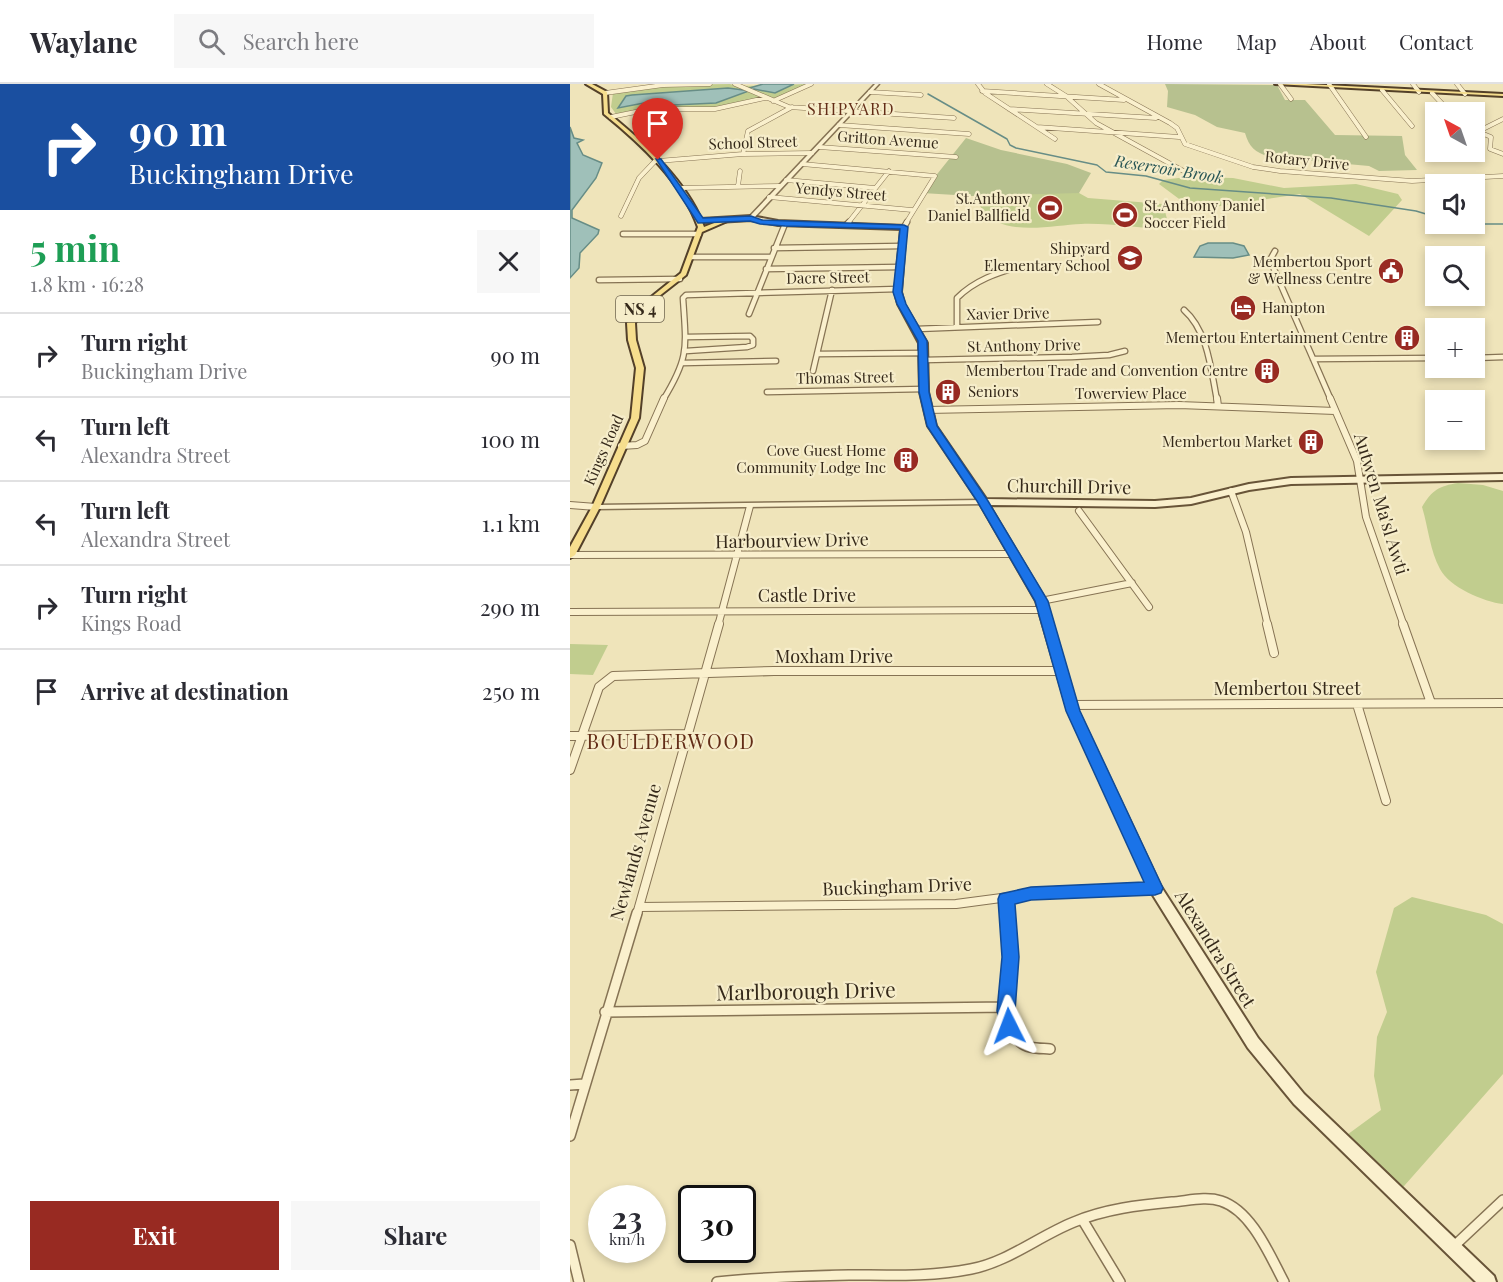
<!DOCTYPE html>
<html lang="en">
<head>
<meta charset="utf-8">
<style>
  :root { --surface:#fff; --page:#f7f7f7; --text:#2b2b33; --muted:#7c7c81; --line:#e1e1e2; --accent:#982a22 }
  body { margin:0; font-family:"Playfair Display",serif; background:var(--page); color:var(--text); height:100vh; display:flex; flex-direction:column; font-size:22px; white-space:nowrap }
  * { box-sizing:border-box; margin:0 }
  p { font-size:20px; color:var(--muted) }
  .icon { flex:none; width:33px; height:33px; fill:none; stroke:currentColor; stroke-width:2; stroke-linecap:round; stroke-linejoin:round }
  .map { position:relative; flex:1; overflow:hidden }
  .details { display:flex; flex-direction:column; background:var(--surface); width:570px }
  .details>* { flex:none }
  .top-card { background:#1a4fa0; color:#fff; overflow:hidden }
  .needle { width:39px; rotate:320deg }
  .buttons { position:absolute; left:855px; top:18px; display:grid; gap:12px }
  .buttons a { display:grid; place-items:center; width:60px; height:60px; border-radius:0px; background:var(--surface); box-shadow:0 3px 9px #0003; font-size:30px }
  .speed { position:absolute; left:18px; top:1101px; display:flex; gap:12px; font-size:30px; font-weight:700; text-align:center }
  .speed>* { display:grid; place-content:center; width:78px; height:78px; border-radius:50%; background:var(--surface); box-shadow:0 3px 9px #0003; line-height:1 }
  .speed small { font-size:15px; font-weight:400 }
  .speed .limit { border:3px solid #111; border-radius:9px; background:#fff; color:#111 }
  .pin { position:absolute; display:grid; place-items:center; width:51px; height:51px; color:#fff; margin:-62px -26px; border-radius:50% 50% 50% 0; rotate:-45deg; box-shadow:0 0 6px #0007 }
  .pin .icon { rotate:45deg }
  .me { position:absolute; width:66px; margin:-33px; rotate:357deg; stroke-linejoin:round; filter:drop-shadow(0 0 4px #0008) }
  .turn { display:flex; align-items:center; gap:21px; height:126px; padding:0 30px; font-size:27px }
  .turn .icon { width:78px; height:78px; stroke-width:2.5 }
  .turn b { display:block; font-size:42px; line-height:51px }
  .round { display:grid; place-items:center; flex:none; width:63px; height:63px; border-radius:0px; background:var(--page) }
  .overview { display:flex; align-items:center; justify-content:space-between; height:102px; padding:0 30px }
  h1 { font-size:36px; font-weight:700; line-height:45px; color:#1e9e55 }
  .primary-button { display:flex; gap:12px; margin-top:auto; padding:12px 30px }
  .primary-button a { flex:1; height:69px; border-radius:0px; background:var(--accent); color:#fff; font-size:24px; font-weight:700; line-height:69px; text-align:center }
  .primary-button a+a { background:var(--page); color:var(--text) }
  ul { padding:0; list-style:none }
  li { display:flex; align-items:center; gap:18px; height:84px; padding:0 30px; border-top:2px solid var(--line) }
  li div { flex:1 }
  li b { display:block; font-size:22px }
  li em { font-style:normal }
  header { display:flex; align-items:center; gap:36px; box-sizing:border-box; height:84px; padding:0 30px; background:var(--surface); border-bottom:2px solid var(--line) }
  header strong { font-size:28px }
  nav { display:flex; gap:33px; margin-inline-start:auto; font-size:21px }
  .search { width:420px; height:54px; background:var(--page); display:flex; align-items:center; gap:15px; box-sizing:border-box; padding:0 21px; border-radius:0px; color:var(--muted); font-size:22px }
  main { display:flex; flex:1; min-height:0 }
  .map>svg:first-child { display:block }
</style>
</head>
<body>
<header>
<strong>Waylane</strong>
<div class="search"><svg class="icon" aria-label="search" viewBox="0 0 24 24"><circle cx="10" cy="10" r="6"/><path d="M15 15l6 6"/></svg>Search here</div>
<nav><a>Home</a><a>Map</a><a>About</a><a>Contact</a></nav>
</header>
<main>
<section class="details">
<div class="top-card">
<div class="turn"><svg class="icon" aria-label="right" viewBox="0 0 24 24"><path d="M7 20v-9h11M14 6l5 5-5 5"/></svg><div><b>90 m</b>Buckingham Drive</div></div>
</div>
<div class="overview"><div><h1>5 min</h1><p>1.8 km · 16:28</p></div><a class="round"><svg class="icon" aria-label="close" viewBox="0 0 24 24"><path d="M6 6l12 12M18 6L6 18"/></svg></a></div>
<ul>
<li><svg class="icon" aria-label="right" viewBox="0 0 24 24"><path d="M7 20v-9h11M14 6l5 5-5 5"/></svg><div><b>Turn right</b><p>Buckingham Drive</p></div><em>90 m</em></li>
<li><svg class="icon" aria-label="left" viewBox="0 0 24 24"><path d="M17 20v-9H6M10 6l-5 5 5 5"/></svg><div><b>Turn left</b><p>Alexandra Street</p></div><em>100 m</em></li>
<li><svg class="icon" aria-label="left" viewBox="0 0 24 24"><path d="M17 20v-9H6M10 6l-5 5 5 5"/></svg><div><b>Turn left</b><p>Alexandra Street</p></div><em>1.1 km</em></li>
<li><svg class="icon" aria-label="right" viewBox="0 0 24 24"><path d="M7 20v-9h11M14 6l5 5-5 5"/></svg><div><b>Turn right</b><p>Kings Road</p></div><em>290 m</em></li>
<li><svg class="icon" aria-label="arrive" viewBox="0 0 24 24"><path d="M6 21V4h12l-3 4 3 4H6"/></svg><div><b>Arrive at destination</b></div><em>250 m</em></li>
</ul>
<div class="primary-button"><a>Exit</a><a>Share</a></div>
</section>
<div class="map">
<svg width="933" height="1198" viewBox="0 0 933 1198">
  <rect width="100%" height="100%" fill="#efe4ba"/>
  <path fill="#c1cd8e" d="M 160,0 C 170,4 223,0 238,0 L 207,14 L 138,24 L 80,23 L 46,30 L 41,23 L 43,9 L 99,1 Z
    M 616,93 L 663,94 L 714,104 L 786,100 L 828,110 L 832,116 L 799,152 L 730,110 L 624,126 L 589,100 L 593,96 Z
    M 427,109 L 509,109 L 518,114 L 593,120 L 600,146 C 571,144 540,139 511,140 C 482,141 428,155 410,122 L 415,111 Z
    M 888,399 L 913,401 L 933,407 L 933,520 C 914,518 879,503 870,485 C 860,467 858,442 852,423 C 862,406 869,402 888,399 Z
    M 0,560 L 38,561 L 23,591 L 0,590 Z
    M 842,813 L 916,831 L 933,840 L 933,990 L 827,1110 L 770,1056 L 811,1026 L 804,992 L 807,953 L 817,928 L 806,888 L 824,824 Z"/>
  <path fill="#b7c18f" d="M 595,0 L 707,1 L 715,16 L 735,16 L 765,51 L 832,52 L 835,71 L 847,86 L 809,87 L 799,82 L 699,73 C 685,68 679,63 675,49 L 647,43 L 625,31 L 597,23 L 598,7 Z
    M 396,54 L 431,66 L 497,80 L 521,89 L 509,109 L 402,112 L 352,109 Z"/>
  <path fill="#9fc0b9" stroke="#678d86" stroke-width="1.5" d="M 193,0 L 224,0 L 205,9 L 184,5 L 146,19 L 103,21 L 79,18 L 48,24 L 56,12 L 62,11 L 158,4 L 173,6 Z
    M 0,43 L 4,54 L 13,56 L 7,59 L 13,71 L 32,79 L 26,94 L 2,126 L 2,134 L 29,146 L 28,150 L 10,169 L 9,184 L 0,194 Z
    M 638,159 L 663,159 L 674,162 L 679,171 L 663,174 L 624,173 L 630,162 Z"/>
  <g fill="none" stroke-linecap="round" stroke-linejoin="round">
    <path stroke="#678d86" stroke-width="1.5" d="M 358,10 L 437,55 L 440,61 L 446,64 L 527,81 L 536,88 L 576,92 L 620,104 L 761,114 L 846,127 L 866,133
      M 892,140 L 933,140"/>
    <g stroke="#867354" stroke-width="5">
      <path id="minor-far4" d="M 165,0 L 219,23 L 384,34
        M 408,0 L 415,9 L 485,55
        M 477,0 L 496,12 L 526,39 L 619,90
        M 529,0 L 600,39 L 607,44 L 615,60 L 683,83 L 710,87 L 842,97 L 933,92
        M 710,0 L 721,15
        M 759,0 L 796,53
        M 843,0 L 849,8
        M 887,0 L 895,10
        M 812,6 L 842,42
        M 412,7 L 554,16
        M 300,8 L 351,11
        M 35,9 L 93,1 L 140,0
        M 862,9 L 880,28
        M 203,17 L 241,0
        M 439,25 L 586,34
        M 41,33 L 80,25 L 145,25 L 195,14
        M 269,41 L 399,50
        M 467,43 L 609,53
        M 904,46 L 921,53 L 920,65 L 933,70
        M 909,47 L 933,35
        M 249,63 L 386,73
        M 173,70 L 178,47 L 222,23
        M 88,77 L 173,70 L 242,69
        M 232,80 L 365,92 L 336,139
        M 216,96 L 305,104
        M 168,102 L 170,87
        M 109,104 L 210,102
        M 199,113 L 342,126
        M 51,132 L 69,94 L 87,75
        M 278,139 L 319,87"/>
    </g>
    <g stroke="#867354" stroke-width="7">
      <path id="minor-far3" d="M 276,141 L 279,138
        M 334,143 L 337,138
        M 53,150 L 129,150
        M 204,164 L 332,162
        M 705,167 L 700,176 L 761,316
        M 121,173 L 201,173
        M 196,185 L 330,183
        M 29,196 L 110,195
        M 614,226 C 638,247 641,286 647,316
        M 179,230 L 215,140
        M 387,243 L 387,214 C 405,196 427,189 451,182
        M 347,245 L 528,238
        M 116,253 L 180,252 L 183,255 L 183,261 L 177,263 L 116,267
        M 247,270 L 355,269
        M 904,274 L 933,273
        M 743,275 L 866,274
        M 354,276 L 502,273 L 539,271 L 555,267
        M 113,279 L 206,277
        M 243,287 L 262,206
        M 197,308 L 354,305
        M 93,316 C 120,272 116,263 113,214 L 116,211 L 328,205"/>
    </g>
    <g stroke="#867354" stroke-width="8">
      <path id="minor-far2" d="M 647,314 L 648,322
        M 760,314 L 787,377 L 796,433 L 834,542
        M 357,326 L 609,321 L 765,327
        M 51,362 L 67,361 L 75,357 L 94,314
        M 661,407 L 676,448 L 698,542
        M 0,421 L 26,423
        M 509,427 L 579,523
        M 0,471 L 444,470
        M 471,517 L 562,499
        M 0,528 L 475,526
        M 148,542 L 180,422"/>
    </g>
    <g stroke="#867354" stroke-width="10">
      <path id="minor-far1" d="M 697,540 L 704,569
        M 833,540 L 861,619
        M 787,620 L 816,717
        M 501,621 L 933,619
        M 0,652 L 116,650
        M 0,686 L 29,603 L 43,592 L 204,587 L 490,587
        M 436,815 L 438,830
        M 69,823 L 386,820 L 461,810 L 585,804
        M 67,830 L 149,540"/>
    </g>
    <g stroke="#867354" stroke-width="12">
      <path id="minor" d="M 438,829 C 442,859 429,938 449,957 C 457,965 469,964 480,965
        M 35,928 L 437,923
        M 0,1001 L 14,1000
        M 0,1052 L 67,829
        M 512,1135 L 550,1198
        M 0,1161 L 9,1198
        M 883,1163 L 933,1116
        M 147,1198 C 191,1193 234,1192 279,1191 C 319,1191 361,1193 401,1185 C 438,1178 469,1152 504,1138 C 535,1125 569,1121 602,1118 C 617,1117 636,1112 651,1117 C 682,1127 700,1172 714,1198"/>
    </g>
    <g stroke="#867354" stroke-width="3">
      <path id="tertiary" d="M 305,0 L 309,0 L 183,135 L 179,135 L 179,133 Z
        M 413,416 L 416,416 L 416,420 L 26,425 L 22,423 L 26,421 Z"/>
    </g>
    <g stroke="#685438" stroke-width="4">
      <path id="secondary" d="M 181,132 L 208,137 L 336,142 L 331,208 L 334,220 L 357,259 L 358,308 L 366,342 L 416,415 L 585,417 L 621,414 L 679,400 L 721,394 L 933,390 L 933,396 L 721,400 L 679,406 L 621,420 L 585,423 L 419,421 L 476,517 L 508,627 L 590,801 L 688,954 L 734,1010 L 924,1192 L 926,1198 L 906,1198 L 724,1020 L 678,964 L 581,808 L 498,627 L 466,517 L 409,418 L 358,342 L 350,308 L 349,259 L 328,220 L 325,208 L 331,145 L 208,141 L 181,136 L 131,139 L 128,137 L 131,135 Z"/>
    </g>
    <g stroke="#534029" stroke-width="4">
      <path id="primary" d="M 16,0 L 22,0 L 37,8 L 38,29 C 74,58 119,99 134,143 L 157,134 L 162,135 L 132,148 L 116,191 L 74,224 L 65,239 L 66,256 L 74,284 L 69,334 L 30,423 L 5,471 L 0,474 L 0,463 L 22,423 L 61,334 L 66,284 L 58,256 L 57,239 L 70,222 L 111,189 L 128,143 C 112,98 71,60 34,30 L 33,10 Z
        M 705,0 L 736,0 L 933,10 L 933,12 Z"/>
    </g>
    <use href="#minor-far4" stroke="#faf0cd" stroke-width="4"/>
    <use href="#minor-far3" stroke="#faf0cd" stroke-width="4.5"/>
    <use href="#minor-far2" stroke="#faf0cd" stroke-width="6"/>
    <use href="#minor-far1" stroke="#faf0cd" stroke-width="8"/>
    <use href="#minor" stroke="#faf0cd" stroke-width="9"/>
    <use href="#tertiary" fill="#faf0cd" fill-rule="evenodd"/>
    <use href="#secondary" fill="#faf0cd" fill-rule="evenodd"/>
    <use href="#primary" fill="#f6de8e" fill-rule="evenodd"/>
  </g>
  <path fill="#1a73e8" stroke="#114b97" stroke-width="1.5" d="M 86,75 L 91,75 L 133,134 L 181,132 L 192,136 L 334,141 L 338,143 L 332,208 L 336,220 L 357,257 L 359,308 L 367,342 L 418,417 L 478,517 L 510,627 L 593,804 L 591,809 L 585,811 L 461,816 L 445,820 L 449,873 L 445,927 L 448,942 L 445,948 L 439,950 L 433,948 L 427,927 L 432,873 L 428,815 L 430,810 L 461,803 L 574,798 L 496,627 L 465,517 L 407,417 L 357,342 L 349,308 L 348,257 L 327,220 L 323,208 L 330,145 L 215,142 L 190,140 L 180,137 L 128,139 Z"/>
  <defs>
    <g id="stadium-disc" transform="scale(1.35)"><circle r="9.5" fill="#982a22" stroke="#f6edca"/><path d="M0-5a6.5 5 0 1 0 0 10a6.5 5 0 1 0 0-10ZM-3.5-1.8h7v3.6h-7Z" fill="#fff"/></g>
    <g id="school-disc" transform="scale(1.35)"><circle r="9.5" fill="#982a22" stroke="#f6edca"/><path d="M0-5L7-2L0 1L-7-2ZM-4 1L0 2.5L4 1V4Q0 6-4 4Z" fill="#fff"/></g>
    <g id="civic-disc" transform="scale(1.35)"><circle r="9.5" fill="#982a22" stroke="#f6edca"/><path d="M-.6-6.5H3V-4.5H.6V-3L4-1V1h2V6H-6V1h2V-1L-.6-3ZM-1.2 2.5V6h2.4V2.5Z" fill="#fff"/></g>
    <g id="hotel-disc" transform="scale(1.35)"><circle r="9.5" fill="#982a22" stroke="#f6edca"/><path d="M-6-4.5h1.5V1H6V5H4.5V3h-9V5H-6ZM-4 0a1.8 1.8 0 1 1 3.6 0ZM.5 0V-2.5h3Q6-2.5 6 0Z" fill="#fff"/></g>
    <g id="building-disc" transform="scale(1.35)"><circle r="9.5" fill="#982a22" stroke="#f6edca"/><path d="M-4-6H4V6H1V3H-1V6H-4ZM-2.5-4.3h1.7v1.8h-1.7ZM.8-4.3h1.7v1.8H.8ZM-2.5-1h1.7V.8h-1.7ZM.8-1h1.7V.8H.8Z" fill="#fff"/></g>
  </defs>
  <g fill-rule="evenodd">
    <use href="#stadium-disc" x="480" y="124"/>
    <use href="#stadium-disc" x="555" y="131"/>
    <use href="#school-disc" x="560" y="174"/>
    <use href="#civic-disc" x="821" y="187"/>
    <use href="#hotel-disc" x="673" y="224"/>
    <use href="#building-disc" x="837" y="254"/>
    <use href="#building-disc" x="697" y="287"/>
    <use href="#building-disc" x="378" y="308"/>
    <use href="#building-disc" x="741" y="358"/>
    <use href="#building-disc" x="336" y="376"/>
  </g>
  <g text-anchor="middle" stroke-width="4.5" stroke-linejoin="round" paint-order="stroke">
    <g font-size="15" fill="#35291a" stroke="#f6edca">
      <text transform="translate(318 56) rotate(4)" y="5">Gritton Avenue</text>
      <text transform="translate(183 59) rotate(-2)" y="5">School Street</text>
      <text transform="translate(737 77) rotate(6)" y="5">Rotary Drive</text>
      <text transform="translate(271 108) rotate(5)" y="5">Yendys Street</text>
      <text transform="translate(258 194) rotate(-1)" y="5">Dacre Street</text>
      <text transform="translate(438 230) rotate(-1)" y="5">Xavier Drive</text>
      <text transform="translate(454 262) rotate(-1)" y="5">St Anthony Drive</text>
      <text transform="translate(275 294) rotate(-1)" y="5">Thomas Street</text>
      <text x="561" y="315">Towerview Place</text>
      <text transform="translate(34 366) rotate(-66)" y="5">Kings Road</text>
    </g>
    <g font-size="15" fill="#35291a" stroke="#f6edca" text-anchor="end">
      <text x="460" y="120">St.Anthony<tspan x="460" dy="17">Daniel Ballfield</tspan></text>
      <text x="574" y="127" text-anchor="start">St.Anthony Daniel<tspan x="574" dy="17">Soccer Field</tspan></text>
      <text x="540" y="170">Shipyard<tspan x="540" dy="17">Elementary School</tspan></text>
      <text x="802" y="183">Membertou Sport<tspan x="802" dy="17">&amp; Wellness Centre</tspan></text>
      <text x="692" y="229" text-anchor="start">Hampton</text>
      <text x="818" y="259">Memertou Entertainment Centre</text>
      <text x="678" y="292">Membertou Trade and Convention Centre</text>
      <text x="398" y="313" text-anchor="start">Seniors</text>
      <text x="722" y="363">Membertou Market</text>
      <text x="316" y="372">Cove Guest Home<tspan x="316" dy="17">Community Lodge Inc</tspan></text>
    </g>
    <g font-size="16" letter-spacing="1.5" fill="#632d17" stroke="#f6edca">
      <text x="281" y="31">SHIPYARD</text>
    </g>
    <g font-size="16" font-style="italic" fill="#285555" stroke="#f6edca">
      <text transform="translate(599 85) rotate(9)" y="6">Reservoir Brook</text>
    </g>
    <rect fill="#f6edca" stroke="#6f644f" stroke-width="1.5" x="46" y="212" width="48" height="26" rx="4.5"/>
    <g font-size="16" font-weight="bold" fill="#35291a">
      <text x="70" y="231">NS 4</text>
    </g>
    <g font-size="18" fill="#35291a" stroke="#f6edca">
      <text transform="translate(499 403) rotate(1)" y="6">Churchill Drive</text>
      <text transform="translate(811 420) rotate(73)" y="6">Autwen Ma'sl Awti</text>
      <text transform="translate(222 457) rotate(-1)" y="6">Harbourview Drive</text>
      <text x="237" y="518">Castle Drive</text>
      <text x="264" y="579">Moxham Drive</text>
      <text x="717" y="611">Membertou Street</text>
      <text transform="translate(66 768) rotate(-74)" y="6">Newlands Avenue</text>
      <text transform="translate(327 803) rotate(-2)" y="6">Buckingham Drive</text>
      <text transform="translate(645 865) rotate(58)" y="6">Alexandra Street</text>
    </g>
    <g font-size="20" letter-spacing="1.5" fill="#632d17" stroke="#f6edca">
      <text x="101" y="665">BOULDERWOOD</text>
    </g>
    <g font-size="21" fill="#35291a" stroke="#f6edca">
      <text transform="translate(236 908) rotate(-1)" y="7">Marlborough Drive</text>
    </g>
  </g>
</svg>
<div class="buttons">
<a><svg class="needle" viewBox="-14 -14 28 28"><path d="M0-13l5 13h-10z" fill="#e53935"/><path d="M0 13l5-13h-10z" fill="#7c7c81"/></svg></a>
<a><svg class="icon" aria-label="sound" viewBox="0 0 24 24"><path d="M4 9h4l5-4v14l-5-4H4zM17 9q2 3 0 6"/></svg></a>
<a><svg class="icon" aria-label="search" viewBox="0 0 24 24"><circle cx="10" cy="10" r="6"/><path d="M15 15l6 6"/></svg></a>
<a>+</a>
<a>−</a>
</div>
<div class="speed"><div>23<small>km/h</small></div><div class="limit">30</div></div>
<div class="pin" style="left:88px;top:76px;background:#d93025"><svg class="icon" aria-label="arrive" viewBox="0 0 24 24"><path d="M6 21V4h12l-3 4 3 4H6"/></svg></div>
<svg class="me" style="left:439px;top:942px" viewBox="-20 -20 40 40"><path d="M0-17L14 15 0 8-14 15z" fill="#1a73e8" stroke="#fff" stroke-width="4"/></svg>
</div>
</main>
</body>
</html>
